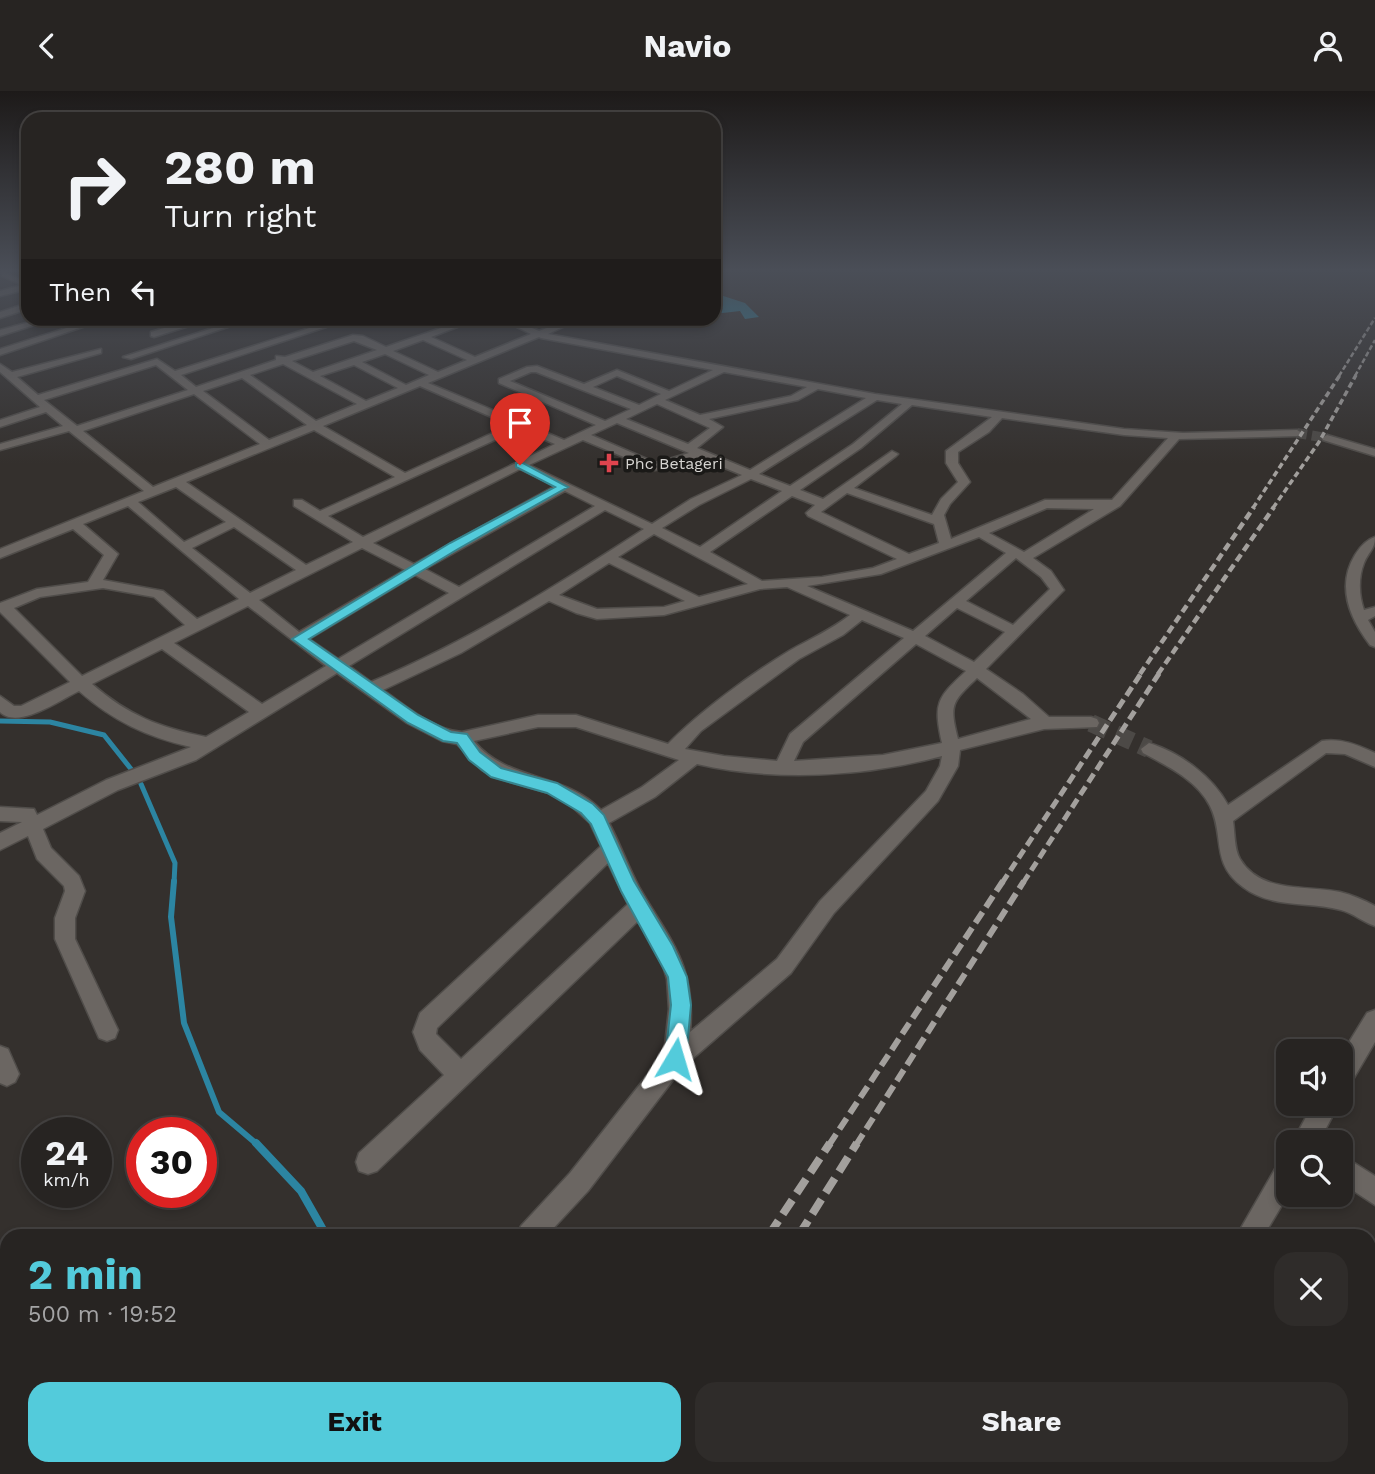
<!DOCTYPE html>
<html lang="en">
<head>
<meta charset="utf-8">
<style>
  :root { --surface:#272422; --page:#2f2c2a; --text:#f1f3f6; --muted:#a4a4a5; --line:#434140; --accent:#53cbdb }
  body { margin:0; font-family:"Work Sans",sans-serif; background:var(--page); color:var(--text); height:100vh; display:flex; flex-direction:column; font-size:26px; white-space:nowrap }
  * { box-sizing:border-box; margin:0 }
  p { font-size:23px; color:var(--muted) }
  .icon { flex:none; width:38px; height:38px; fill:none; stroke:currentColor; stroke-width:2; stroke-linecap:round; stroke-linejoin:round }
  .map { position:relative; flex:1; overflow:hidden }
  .drawer { position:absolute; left:0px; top:1138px; width:1376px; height:247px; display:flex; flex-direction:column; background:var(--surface); border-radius:21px 21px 0 0; box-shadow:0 4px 10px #0003,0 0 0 2px var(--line) }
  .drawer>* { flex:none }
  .banner { position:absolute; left:21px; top:21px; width:700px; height:214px; border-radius:21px; box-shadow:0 4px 10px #0003,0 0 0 2px var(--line); background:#272422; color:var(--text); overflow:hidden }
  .fabs { position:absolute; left:1276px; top:948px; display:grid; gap:14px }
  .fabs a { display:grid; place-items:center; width:77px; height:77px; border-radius:14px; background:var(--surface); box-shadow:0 4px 10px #0003,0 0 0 2px var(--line); font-size:35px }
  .speed { position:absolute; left:21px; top:1026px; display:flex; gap:14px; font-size:35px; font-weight:700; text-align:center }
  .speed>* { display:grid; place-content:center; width:91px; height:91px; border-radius:50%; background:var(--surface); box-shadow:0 4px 10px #0003,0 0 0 2px var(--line); line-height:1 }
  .speed small { font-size:18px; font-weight:400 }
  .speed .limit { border:10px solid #d22; background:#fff; color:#111 }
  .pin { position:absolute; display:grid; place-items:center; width:60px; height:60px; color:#fff; margin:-72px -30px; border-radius:50% 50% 50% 0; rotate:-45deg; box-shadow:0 0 7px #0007 }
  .pin .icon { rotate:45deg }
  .me { position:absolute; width:77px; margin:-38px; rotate:7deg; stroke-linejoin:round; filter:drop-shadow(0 0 5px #0008) }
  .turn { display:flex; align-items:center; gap:24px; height:147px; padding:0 28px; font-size:32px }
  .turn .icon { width:91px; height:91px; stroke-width:2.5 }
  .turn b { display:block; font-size:49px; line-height:60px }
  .then { display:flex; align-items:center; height:66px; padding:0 28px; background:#0003; gap:14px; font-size:26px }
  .round { display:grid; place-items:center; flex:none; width:74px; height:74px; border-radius:21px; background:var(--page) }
  .headline { display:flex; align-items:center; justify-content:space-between; height:119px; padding:0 28px }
  h1 { font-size:42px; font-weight:700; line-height:52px; color:var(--accent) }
  .button { display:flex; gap:14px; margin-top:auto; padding:14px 28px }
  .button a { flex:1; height:80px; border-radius:21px; background:var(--accent); color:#111; font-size:28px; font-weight:700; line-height:80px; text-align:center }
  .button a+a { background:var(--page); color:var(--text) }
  header { display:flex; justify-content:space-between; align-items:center; height:91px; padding:0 28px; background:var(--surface); font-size:32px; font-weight:700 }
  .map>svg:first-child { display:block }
</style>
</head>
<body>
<header><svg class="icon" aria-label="back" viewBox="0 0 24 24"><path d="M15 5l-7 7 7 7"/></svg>Navio<svg class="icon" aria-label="person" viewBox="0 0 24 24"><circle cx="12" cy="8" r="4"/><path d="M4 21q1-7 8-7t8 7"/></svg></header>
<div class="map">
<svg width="1375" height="1383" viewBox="0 0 1375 1383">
  <rect width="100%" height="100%" fill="#34302d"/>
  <path fill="#2c85a2" d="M 714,202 L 745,212 L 759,226 L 745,228 L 740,220 L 714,223 Z"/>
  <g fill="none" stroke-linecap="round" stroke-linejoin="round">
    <path stroke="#2c85a2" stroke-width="5" d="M 0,630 L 50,631 L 104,644 L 131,678
      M 141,693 L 175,772 L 174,792"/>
    <path stroke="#2c85a2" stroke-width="6" d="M 174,790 L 171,826 L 184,932 L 219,1021 L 258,1054"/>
    <path stroke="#2c85a2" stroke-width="8" d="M 256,1052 L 301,1100 L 326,1144
      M 467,1377 L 472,1383"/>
    <path stroke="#4c4946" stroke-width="10" stroke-dasharray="10 5" stroke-linecap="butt" d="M 1297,342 L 1327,347"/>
    <path stroke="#4c4946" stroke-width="18" stroke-dasharray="18 9" stroke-linecap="butt" d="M 1091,632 L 1149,658"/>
    <g stroke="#504d4a" stroke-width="3">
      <path id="minor" d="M 2,181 L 28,191 L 28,198 L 0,205 L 0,200 L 22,194 L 2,185 Z
        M 28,212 L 28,218 L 0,227 L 0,221 Z
        M 41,228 L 53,228 L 0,245 L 0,239 Z
        M 95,228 L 106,228 L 0,264 L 0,258 Z
        M 144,228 C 155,227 161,233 172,234 C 184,236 198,227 211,228 L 154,246 L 151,245 L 151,241 L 164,237 Z
        M 241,228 L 252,228 L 131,268 L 123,266 Z
        M 467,228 L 478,228 L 431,246 L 475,266 L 531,243 L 501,228 L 511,228 L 539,240 L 570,228 L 580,228 L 548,243 L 875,303 L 1124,338 L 1183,342 L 1297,339 L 1302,342 L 1297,345 L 1179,348 L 1120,415 L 1033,467 L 1051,480 L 1064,499 L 986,578 L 1023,603 L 1049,626 L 1091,626 L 1097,628 L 1099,632 L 1097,636 L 1044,638 L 960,659 L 958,675 L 938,710 L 834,822 L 791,882 L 683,976 L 588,1100 L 547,1144 L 517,1144 L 521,1135 L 570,1082 L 664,963 L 669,918 L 667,888 L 661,868 L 638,830 L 377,1080 L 368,1083 L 359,1080 L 356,1071 L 359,1062 L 444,984 L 420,959 L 413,941 L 420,922 L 601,755 L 590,732 L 569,713 L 549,702 L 494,686 L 482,679 L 457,653 L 442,650 L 407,632 L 337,582 L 196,669 L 118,699 L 43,738 L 51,757 L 79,785 L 85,800 L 75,827 L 75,848 L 118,939 L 115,947 L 107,950 L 99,947 L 55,848 L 55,827 L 65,800 L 64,795 L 37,768 L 28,745 L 0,759 L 0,742 L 22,731 L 0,730 L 0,716 L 34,718 L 37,724 L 106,689 L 191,656 C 147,646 113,630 79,600 C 60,609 18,639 0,621 L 0,605 L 14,615 L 21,615 L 70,591 L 0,521 L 0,512 L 37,498 L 88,491 L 104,464 L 73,438 L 0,467 L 0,458 L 144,400 L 69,340 L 0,359 L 0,353 L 63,335 L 46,321 L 0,336 L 0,329 L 40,316 L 0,281 L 0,273 L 12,281 L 101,258 L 101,262 L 17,286 L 38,304 L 157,268 L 175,280 L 319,234 L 326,236 L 181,284 L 196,296 L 276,269 L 276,265 L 285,266 L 353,244 L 363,245 L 386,256 ZM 539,246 L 541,247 L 713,279 L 669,300 L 617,279 L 584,293 L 537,275 L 527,276 L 499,288 L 499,292 L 596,334 L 564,349 L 428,292 ZM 423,249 L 467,269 L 438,281 L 393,260 ZM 354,250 L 377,259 L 313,281 L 292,270 ZM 385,263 L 429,284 L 406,294 L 362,271 ZM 283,273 L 357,313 L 316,330 L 250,284 ZM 156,274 L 188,299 L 77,335 L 44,309 ZM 354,274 L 398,297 L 366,310 L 320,285 ZM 531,281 L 536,281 L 631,318 L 605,330 L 510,290 ZM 724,281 L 807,296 L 791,305 L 700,324 L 665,309 ZM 617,285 L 661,303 L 639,314 L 593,296 ZM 242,287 L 307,334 L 269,349 L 203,300 ZM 420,295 L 510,334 L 405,382 L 323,335 ZM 818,298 L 866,307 L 750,379 L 697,357 L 723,336 L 709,328 L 798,309 ZM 194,303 L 260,353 L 153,396 L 83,340 ZM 877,309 L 902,313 L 853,353 L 790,395 L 759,383 ZM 657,313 L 710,337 L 688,353 L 626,328 ZM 912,314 L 992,326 L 946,360 L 946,372 L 958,391 L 941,408 L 932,424 L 854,397 L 896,365 L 898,363 L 892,360 L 823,408 L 800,399 L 861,357 ZM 1002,327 L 1124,344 L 1168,347 L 1112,409 L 1045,409 L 951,448 L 944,424 L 950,413 L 970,391 L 958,372 L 958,361 L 989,341 ZM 617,332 L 689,362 L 656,372 L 591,344 ZM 519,338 L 555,353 L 363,446 L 328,425 ZM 314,339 L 395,386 L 320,420 L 302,409 L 294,409 L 294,415 L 353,451 L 306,474 L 186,391 ZM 583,349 L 655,379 L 676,375 L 698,366 L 742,384 L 691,408 L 652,433 L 529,374 ZM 520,378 L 555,395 L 414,473 L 373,452 ZM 751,388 L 782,400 L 700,456 L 662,437 L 699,414 ZM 176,396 L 226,431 L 184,451 L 138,411 ZM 565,400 L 595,415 L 459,496 L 425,478 ZM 847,402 L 934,433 L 939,452 L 909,463 L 821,421 ZM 792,405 L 815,414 L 806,422 L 808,425 L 897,468 L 873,477 L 822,486 L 762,490 L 710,461 ZM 128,415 L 239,508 L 197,528 L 163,500 L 103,489 L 118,463 L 83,433 ZM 1047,417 L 1094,418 L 1024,461 L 989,442 ZM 605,419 L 644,438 C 556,495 469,550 371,591 L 349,575 ZM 234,436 L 296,479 L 250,502 L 192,457 ZM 654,443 L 748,493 L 699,506 L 618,466 ZM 979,446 L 1006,462 L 913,540 L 807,495 L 881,483 ZM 362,457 L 405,479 L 299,541 L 259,509 ZM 1016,467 L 1041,486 L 1050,498 L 1013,534 L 966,510 ZM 609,472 L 685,510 L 664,516 L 597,518 L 559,504 ZM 415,484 L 449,502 L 338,568 L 309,548 ZM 787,496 L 850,524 C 831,539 810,548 789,560 C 751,583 699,621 668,653 L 576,624 L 538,624 L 462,641 C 433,639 406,615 383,599 L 461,562 L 549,510 L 576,522 L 597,528 L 664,524 L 760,498 ZM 103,497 L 154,506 L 185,534 L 82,585 L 14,517 L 40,506 ZM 248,515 L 326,575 L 262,613 L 174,552 ZM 957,517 L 1005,541 L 974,571 L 925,545 ZM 862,529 L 904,547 L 790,643 L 777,670 L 724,665 L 685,658 L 701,640 L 799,568 L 843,544 ZM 916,553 L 966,580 C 937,607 933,612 942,652 L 883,664 L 794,670 L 803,651 ZM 162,558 L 249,621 L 206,646 C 159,636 129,625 92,593 ZM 977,587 L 1031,628 L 958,648 C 949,613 952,611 977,587 ZM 538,636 L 576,636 L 679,669 L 642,696 L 601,719 C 565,681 507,691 474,650 ZM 942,665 L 940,675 L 926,700 L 820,810 L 777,868 L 690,941 C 696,873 670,850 639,796 C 628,775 620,753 609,732 L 655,706 L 697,673 C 775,691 865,686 942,665 ZM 608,772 L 628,813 L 461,968 L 436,943 L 437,937 Z
        M 1327,344 L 1375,358 L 1375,365 L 1323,349 L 1322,347 Z
        M 1375,446 C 1375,459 1368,461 1364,472 C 1358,487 1359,505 1364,519 L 1375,516 L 1375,525 L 1368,529 L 1375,541 L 1375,556 L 1370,554 C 1350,528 1336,495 1355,464 C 1360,456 1366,449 1375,446 Z
        M 1322,650 C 1341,647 1358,654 1375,662 L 1375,676 L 1345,663 L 1326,662 L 1233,730 C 1235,742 1234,758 1240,768 C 1261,803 1306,794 1340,801 C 1352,804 1364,809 1375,815 L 1375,835 C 1363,831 1353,822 1341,819 C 1308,810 1272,818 1243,796 C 1210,772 1225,745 1210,715 C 1197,689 1167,675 1143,662 L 1141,658 L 1149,652 C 1181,662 1212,685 1228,714 Z
        M 1375,919 L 1375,951 L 1348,997 L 1340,1000 L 1340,966 L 1367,922 Z
        M 0,955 L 8,958 L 19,983 L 15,991 L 7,995 L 0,992 Z
        M 1313,1013 L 1339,1013 L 1318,1052 L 1292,1052 Z
        M 1340,1063 L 1375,1085 L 1375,1114 L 1340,1091 Z
        M 1288,1068 L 1288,1104 L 1264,1144 L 1237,1144 L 1279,1071 Z
        M 7,1257 L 7,1286 L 0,1289 L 0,1260 Z
        M 1368,1316 L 1375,1319 L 1375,1383 L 1345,1383 L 1347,1377 L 1368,1377 Z
        M 109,1377 L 139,1377 L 141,1383 L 111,1383 Z
        M 274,1377 L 307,1377 L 305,1383 L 272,1383 Z
        M 1103,1377 L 1134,1377 L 1132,1383 L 1101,1383 Z"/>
    </g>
    <use href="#minor" fill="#6b6662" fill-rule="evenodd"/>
    <path stroke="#a3a09d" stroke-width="2.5" stroke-dasharray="5 2.5" stroke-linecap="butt" d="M 1339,285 L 1375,227
      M 1355,285 L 1375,249"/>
    <path stroke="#a3a09d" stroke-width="3.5" stroke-dasharray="6 3.5" stroke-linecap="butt" d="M 1253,417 L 1340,284
      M 1273,417 L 1319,351 L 1356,284"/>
    <path stroke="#a3a09d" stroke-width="4.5" stroke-dasharray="8 4.5" stroke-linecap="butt" d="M 1140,583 L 1254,416
      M 1158,583 L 1274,416"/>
    <path stroke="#a3a09d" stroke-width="5" stroke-dasharray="10 5" stroke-linecap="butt" d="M 1002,792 L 1142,581
      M 1023,792 L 1160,581"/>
    <path stroke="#a3a09d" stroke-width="6" stroke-dasharray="13 6" stroke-linecap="butt" d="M 829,1054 L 1003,790
      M 856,1054 L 1024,790"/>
    <path stroke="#a3a09d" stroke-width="8" stroke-dasharray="17 8" stroke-linecap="butt" d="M 769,1144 L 830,1052
      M 799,1144 L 857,1052
      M 611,1383 L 615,1377
      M 647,1383 L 650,1377"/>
  </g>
  <linearGradient id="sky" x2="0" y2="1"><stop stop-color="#1d1a19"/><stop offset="0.48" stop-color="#4a4e57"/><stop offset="1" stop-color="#4a4e57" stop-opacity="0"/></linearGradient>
  <rect width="1375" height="373" fill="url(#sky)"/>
  <path fill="#53cbdb" stroke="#36848e" stroke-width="2" d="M 516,372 L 523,372 L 568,396 L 458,458 L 309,548 L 418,624 L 451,641 L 467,643 L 480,661 L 501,677 L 557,692 L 593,713 L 604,724 L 634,790 L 673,855 L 687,886 L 691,914 L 686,968 L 682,975 L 675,978 L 668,975 L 665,968 L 671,914 L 668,886 L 621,800 L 591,733 L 581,722 L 547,702 L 491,686 L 469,669 L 457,652 L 443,650 L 408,632 L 292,548 L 450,452 L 555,396 L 516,376 Z"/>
  <path fill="#e0444e" stroke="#1a1917" stroke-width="2.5" d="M605.5 361.5h7v7h7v7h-7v7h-7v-7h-7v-7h7z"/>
  <g text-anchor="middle" stroke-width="7" stroke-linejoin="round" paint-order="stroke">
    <g font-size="16" fill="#d6d4d1" stroke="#1a1917" text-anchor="start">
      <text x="625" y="378">Phc Betageri</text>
    </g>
  </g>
</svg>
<div class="fabs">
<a><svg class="icon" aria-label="sound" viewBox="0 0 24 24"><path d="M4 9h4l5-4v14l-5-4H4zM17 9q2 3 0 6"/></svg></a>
<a><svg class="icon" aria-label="search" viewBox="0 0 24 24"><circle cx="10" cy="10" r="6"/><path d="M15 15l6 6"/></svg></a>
</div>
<div class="speed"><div>24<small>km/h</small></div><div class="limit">30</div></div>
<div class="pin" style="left:520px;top:374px;background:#d93025"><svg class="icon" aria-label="arrive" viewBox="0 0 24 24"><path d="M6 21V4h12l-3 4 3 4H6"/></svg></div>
<svg class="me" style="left:675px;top:968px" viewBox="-20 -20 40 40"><path d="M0-17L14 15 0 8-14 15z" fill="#53cbdb" stroke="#fff" stroke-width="4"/></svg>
<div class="banner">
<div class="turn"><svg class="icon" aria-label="right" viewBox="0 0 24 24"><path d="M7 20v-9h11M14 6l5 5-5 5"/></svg><div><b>280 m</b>Turn right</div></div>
<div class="then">Then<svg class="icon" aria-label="left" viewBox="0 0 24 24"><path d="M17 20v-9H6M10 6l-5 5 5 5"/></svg></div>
</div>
<section class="drawer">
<div class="headline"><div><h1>2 min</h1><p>500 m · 19:52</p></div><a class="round"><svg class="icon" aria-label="close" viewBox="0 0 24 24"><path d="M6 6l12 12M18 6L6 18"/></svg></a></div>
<div class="button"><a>Exit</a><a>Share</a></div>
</section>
</div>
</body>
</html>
